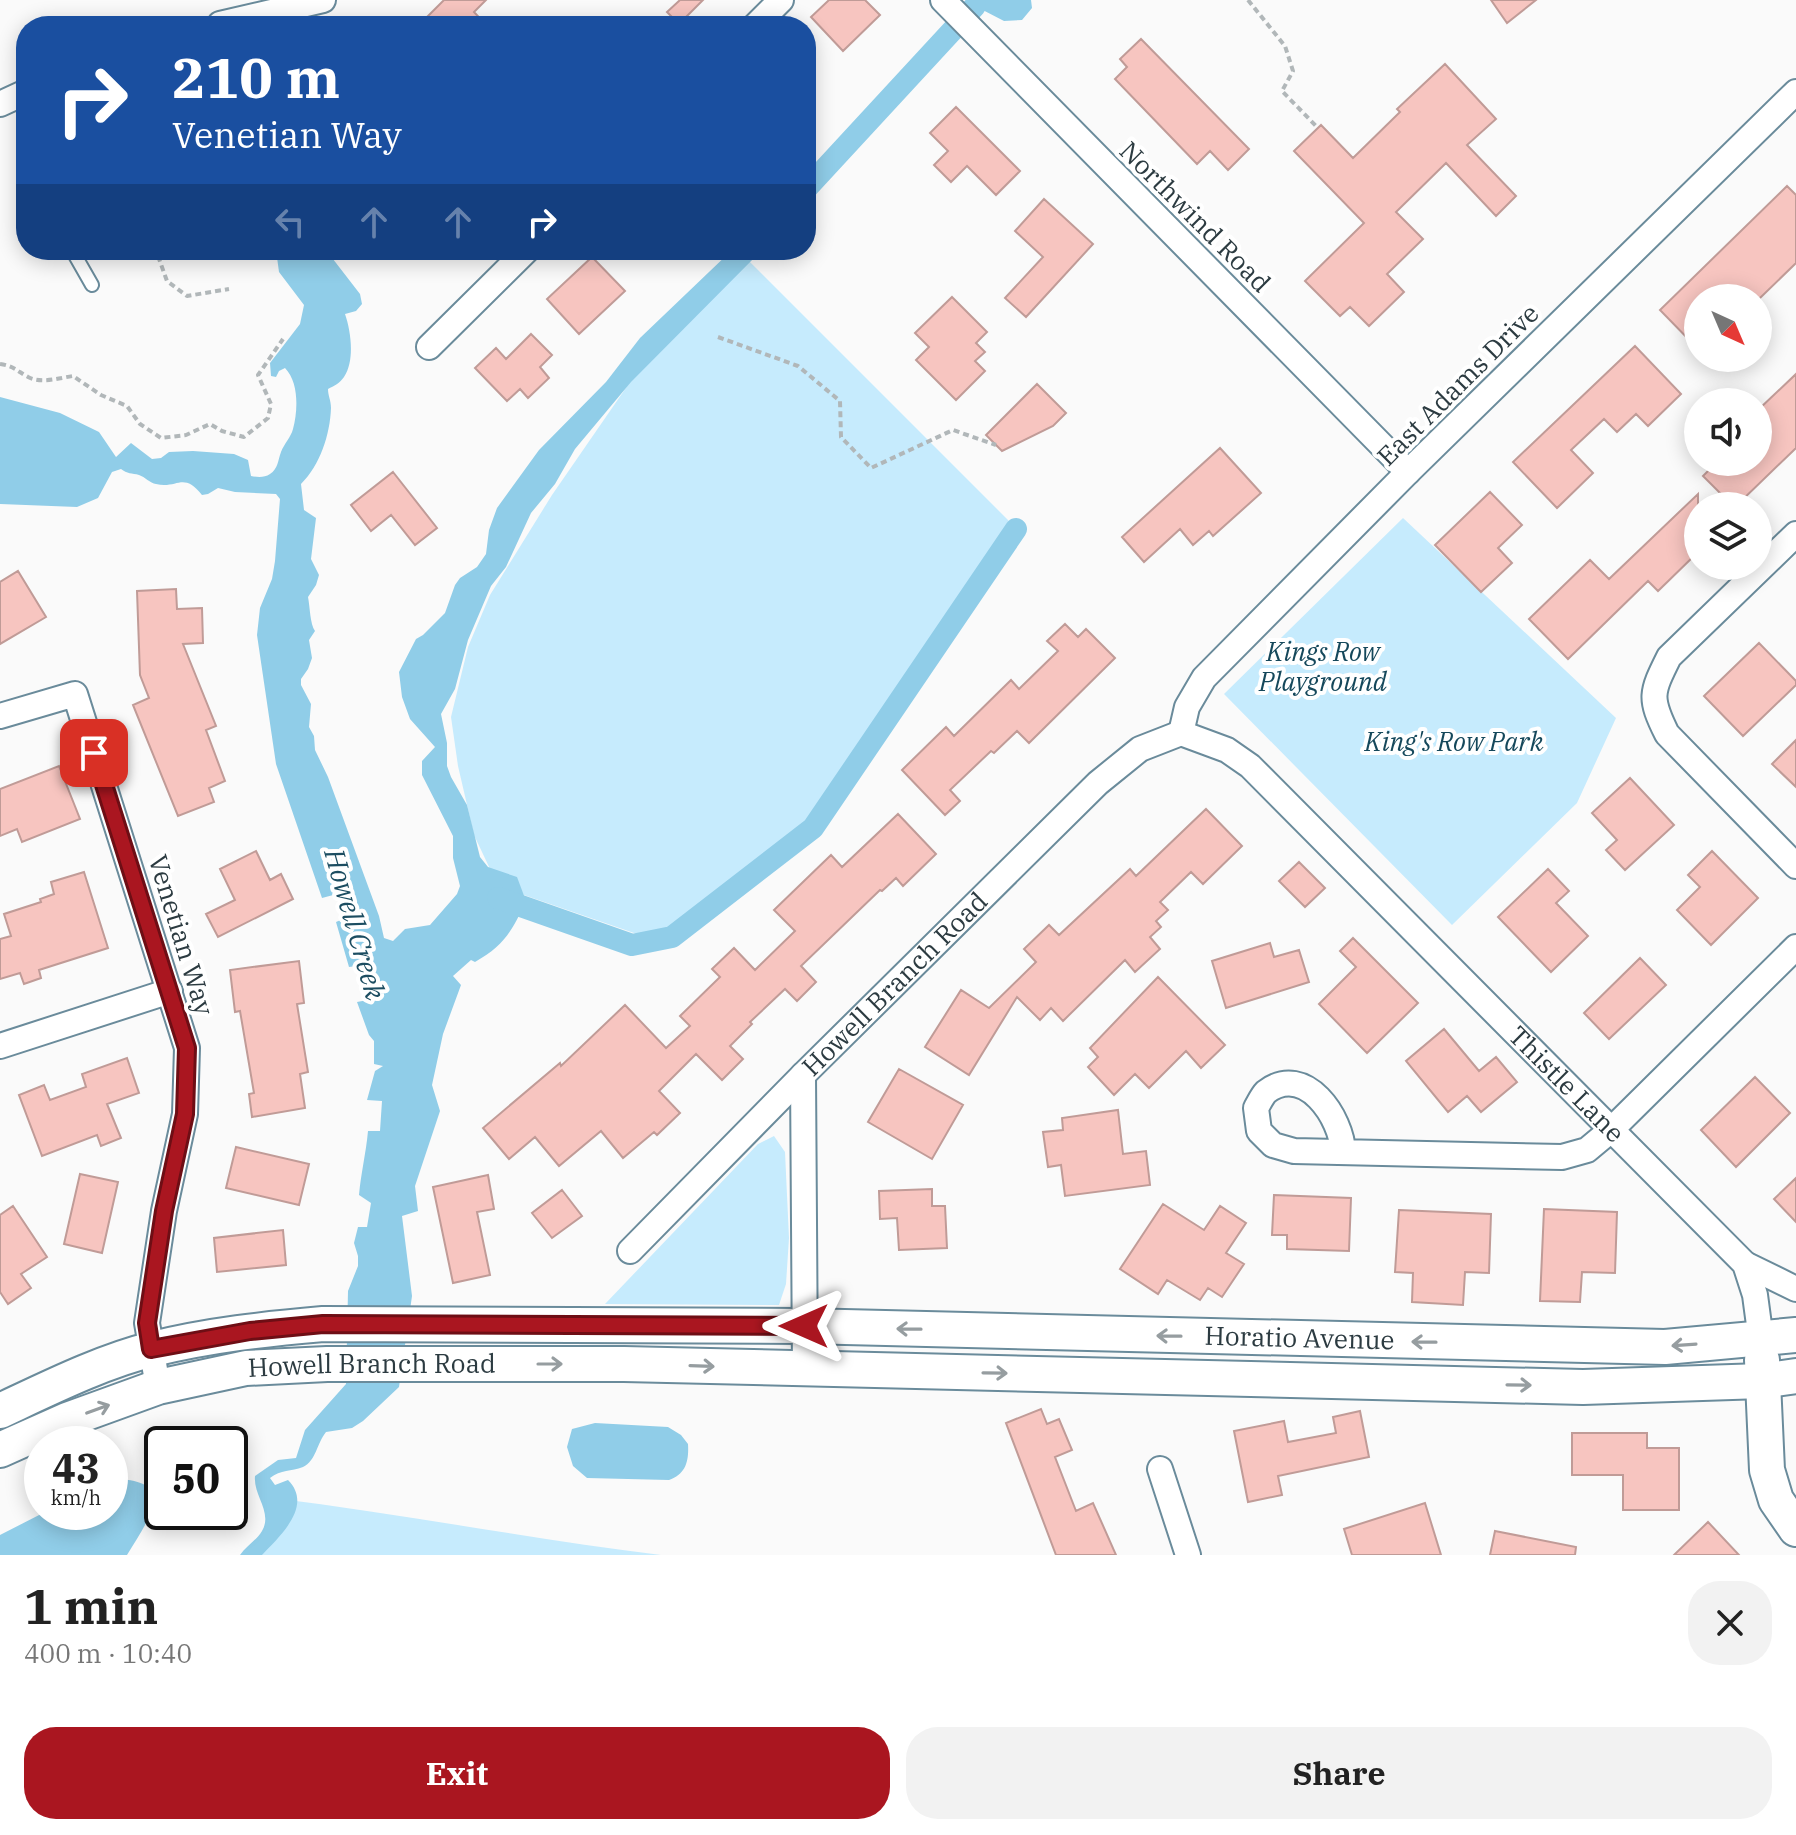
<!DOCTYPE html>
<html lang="en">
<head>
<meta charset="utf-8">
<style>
  :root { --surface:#fff; --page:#f2f2f2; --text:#222; --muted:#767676; --accent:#aa1620 }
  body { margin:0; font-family:"IBM Plex Serif",serif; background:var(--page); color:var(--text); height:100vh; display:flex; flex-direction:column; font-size:30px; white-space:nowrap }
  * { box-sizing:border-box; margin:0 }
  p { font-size:26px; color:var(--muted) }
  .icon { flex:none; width:44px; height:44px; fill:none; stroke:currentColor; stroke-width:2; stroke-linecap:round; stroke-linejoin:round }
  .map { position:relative; height:1555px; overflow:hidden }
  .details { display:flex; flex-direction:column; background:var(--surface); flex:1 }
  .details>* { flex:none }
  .guide { position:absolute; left:16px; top:16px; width:800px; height:244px; border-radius:32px; box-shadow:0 4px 20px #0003; background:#1a4fa0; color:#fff; overflow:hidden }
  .needle { width:52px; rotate:136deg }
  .buttons { position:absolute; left:1684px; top:284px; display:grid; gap:16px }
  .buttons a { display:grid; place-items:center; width:88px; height:88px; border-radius:50%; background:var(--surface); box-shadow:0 4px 20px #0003; font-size:40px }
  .speed { position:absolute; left:24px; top:1426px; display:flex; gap:16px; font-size:40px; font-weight:700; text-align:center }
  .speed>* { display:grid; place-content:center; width:104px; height:104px; border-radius:50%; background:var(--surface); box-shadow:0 4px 20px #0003; line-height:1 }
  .speed small { font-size:20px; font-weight:400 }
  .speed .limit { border:4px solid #111; border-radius:12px; background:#fff; color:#111 }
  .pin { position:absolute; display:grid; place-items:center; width:68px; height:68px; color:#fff; margin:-34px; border-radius:16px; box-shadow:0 4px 12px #0006 }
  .me { position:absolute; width:88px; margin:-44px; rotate:270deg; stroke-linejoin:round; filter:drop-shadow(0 0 6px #0008) }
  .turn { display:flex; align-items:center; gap:28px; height:168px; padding:0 24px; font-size:36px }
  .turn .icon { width:104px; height:104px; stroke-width:2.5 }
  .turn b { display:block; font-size:56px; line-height:68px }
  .lanes { display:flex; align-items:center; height:76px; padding:0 24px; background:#0003; justify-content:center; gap:40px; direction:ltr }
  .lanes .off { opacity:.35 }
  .round { display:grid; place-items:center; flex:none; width:84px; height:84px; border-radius:32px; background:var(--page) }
  .headline { display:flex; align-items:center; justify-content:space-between; height:136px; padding:0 24px }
  h1 { font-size:48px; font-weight:700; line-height:60px }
  .primary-button { display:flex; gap:16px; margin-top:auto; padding:16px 24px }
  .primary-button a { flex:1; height:92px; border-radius:32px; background:var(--accent); color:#fff; font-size:32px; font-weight:700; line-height:92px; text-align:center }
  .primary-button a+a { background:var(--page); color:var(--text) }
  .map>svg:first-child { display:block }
</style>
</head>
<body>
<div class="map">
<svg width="1796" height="1555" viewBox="0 0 1796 1555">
  <rect width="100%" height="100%" fill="#fafafa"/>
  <path fill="#c6ebfd" d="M 749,261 L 1019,531 L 814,827 L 663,943 L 498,886 L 474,835 L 458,766 L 451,717 L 468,647 L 490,595 L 552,495 L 630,382 Z
    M 1403,518 L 1616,718 L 1577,803 L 1452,925 L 1224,694 Z
    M 774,1136 L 785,1152 L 789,1238 L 786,1284 L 779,1305 L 605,1304 L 758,1144 Z
    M 273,1498 C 403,1514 531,1539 661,1555 L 247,1555 L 265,1542 Z"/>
  <path fill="#90cde8" d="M 973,0 L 1031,0 L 1032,8 L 1022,20 L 1004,21 L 975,6 Z
    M 276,250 L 326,250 L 360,294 L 362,304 L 356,311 L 345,314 C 351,331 355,361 344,377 C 340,383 334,386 328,389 C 328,396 331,400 331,408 C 330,435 320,465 301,484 L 304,510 L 316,518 L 311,559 L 319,575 L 316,585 L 308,597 C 310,607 310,624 315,631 L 309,640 L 312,658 L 308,669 L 301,679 L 301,685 L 311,704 L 309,727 L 314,736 L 315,750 L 328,777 L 379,916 L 384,938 L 393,941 L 405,929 L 430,925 L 457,894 L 460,886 L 453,858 L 453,836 L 422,775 L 422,761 L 435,747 L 410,719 L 402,697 L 399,672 L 416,639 L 423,635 L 445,613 L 455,585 L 460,578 L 477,567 L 486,554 L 489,530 L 497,508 L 539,450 L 606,382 L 640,338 L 732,250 L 762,250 L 631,382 L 575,449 L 555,484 L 531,513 L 506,567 L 491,586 L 468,640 L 455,689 L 441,714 L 447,743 L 447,766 L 451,777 L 467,805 L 480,857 L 488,867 L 517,877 L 526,901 C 512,931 504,946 475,962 L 471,960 L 453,976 L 461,985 L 443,1034 L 432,1085 L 440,1111 L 415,1186 L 418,1211 L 402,1216 L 412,1296 L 399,1387 L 363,1421 L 352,1428 L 326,1432 C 317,1443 316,1461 303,1467 C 291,1472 281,1469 270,1478 L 275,1485 L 288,1480 C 314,1506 279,1537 262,1555 L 240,1555 C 246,1546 256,1541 262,1531 C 273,1512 253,1496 255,1476 L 278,1460 L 296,1458 L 305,1430 L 346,1384 L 348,1291 L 358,1266 L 358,1256 L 354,1243 L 358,1227 L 367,1227 L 371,1203 L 359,1195 C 361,1173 366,1153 368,1131 L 380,1131 L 382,1101 L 367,1100 L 375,1071 L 383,1066 L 374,1064 L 374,1041 L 369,1035 L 357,1002 L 373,999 L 365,965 L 349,967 L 336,922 L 343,919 L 337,894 L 322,898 L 276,764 L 257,635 L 260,608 L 272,579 L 275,561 L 280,499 L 276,494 L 235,492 L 218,488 L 208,494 L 202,495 C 183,471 178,489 156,484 C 150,483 145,477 139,475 C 132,473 127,474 121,469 L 112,472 L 98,498 L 77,507 L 0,504 L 0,397 L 60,413 L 99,432 L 116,457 L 131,443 L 152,459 L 161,458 L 169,452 L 193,451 L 234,454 L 248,460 L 251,476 C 257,477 264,478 270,474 C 278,469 278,460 281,452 C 284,444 291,437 293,429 C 298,411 299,382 285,368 L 279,371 L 276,377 L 271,376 L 270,363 L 300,324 L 304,305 L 279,272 Z
    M 595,1423 L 668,1427 L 681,1435 L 688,1444 C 689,1461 686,1474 669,1480 L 587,1478 L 573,1466 L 567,1447 L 572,1429 Z
    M 117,1479 C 180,1481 146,1523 127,1555 L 0,1555 L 0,1535 L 45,1512 L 110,1512 L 110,1481 Z"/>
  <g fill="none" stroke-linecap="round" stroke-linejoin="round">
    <path stroke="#90cde8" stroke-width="22" d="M 806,189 L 975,6
      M 498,898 L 632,945 L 672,937 L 813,828 L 1016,529"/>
  </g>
  <path fill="#f7c5c0" stroke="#c09b97" stroke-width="2" d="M 444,0 L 486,0 L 474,12 L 487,26 L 418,26 Z
    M 680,0 L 703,0 L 679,24 L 667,12 Z
    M 829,0 L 865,0 L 880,15 L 843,51 L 811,17 Z
    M 1491,0 L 1536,0 L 1507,23 Z
    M 1141,39 L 1249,149 L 1228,170 L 1210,151 L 1197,164 L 1115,79 L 1127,67 L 1120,59 Z
    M 1445,64 L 1496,119 L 1467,145 L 1516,196 L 1496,216 L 1446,163 L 1396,212 L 1423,239 L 1387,274 L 1404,292 L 1369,326 L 1350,307 L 1340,316 L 1305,281 L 1364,223 L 1294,151 L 1321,125 L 1353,158 L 1400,112 L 1397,109 Z
    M 956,107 L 1020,171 L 996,195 L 967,166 L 951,182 L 934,165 L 948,151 L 930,133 Z
    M 1787,186 L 1796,195 L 1796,263 L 1760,298 L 1698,298 L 1698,349 L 1660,310 Z
    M 1044,199 L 1093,244 L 1026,317 L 1005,298 L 1043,257 L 1015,231 Z
    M 592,257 L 625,291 L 579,334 L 547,299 Z
    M 952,297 L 987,332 L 976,343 L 985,352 L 975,361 L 985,371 L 956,400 L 916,360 L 929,347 L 915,333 Z
    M 531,334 L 552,355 L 540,367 L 549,378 L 528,398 L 520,389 L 507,401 L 475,368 L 496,348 L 506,359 Z
    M 1635,346 L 1681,394 L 1648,426 L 1636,414 L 1617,432 L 1604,419 L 1571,450 L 1593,473 L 1557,508 L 1513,462 Z
    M 1796,374 L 1796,448 L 1736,506 L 1733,506 L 1703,476 L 1717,462 L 1758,462 L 1758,410 Z
    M 1037,384 L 1066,413 L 1053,426 L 1002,451 L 986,435 Z
    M 1220,448 L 1261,493 L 1213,536 L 1209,531 L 1193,545 L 1180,529 L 1144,562 L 1122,537 Z
    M 393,472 L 437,528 L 415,545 L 391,515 L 371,531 L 351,505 Z
    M 1490,492 L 1522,525 L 1498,548 L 1512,563 L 1481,592 L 1435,545 Z
    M 1698,494 L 1698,552 L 1658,591 L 1648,581 L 1568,659 L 1529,619 L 1590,560 L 1609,579 Z
    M 18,571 L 46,617 L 0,644 L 0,582 Z
    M 176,589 L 177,609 L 202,608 L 203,643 L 183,644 L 216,726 L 206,730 L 225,781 L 209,788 L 214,802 L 178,816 L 133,705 L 149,698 L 140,675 L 137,591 Z
    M 1065,624 L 1078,637 L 1086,629 L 1115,658 L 1029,743 L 1017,731 L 994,753 L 991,751 L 950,790 L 960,801 L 945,815 L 902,770 L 946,727 L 954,736 L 1011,680 L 1019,689 L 1058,651 L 1047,641 Z
    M 1759,643 L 1796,681 L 1796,685 L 1743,736 L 1704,696 Z
    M 1796,740 L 1796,787 L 1772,764 Z
    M 59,766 L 80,819 L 22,842 L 17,829 L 0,836 L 0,789 Z
    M 1630,778 L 1674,825 L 1625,870 L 1606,850 L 1617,840 L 1592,813 Z
    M 1206,809 L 1242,846 L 1203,884 L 1191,872 L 1160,902 L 1168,910 L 1156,921 L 1161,927 L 1150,937 L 1160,949 L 1135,972 L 1125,960 L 1063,1021 L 1051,1008 L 1040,1020 L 1017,997 L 969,1075 L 925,1047 L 961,990 L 989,1008 L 1036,962 L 1024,949 L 1049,925 L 1059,935 L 1130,869 L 1136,876 Z
    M 898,814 L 936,854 L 903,886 L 896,878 L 882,891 L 880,890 L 801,966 L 816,982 L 797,1001 L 785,989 L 750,1022 L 752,1024 L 730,1046 L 743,1059 L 722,1080 L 696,1054 L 659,1091 L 680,1113 L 657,1135 L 654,1132 L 623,1158 L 601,1131 L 559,1166 L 535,1137 L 509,1159 L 483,1128 L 560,1063 L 561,1066 L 625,1005 L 666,1048 L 690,1026 L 680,1016 L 720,977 L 712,969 L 734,948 L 755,970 L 795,931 L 774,910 L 831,855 L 842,867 Z
    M 256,851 L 270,880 L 281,874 L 293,899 L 218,937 L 206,914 L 235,900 L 220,869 Z
    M 1712,851 L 1758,898 L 1711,945 L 1677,910 L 1700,887 L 1688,875 Z
    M 1299,862 L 1325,888 L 1305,907 L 1279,881 Z
    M 1548,869 L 1569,891 L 1556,903 L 1588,936 L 1551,972 L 1498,917 Z
    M 84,872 L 108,948 L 39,970 L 41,978 L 24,984 L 20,973 L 0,979 L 0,939 L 11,936 L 4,914 L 41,902 L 40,899 L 54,894 L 51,882 Z
    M 1353,938 L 1418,1003 L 1367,1053 L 1319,1004 L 1356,967 L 1340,951 Z
    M 1270,943 L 1274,957 L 1299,950 L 1309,982 L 1226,1008 L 1212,961 Z
    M 1640,958 L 1666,985 L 1609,1039 L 1584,1013 Z
    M 299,961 L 304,1003 L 297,1004 L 308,1072 L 300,1074 L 305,1108 L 252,1117 L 249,1094 L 254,1093 L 240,1011 L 235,1012 L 230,970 Z
    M 1158,977 L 1225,1045 L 1201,1068 L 1186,1051 L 1149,1088 L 1135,1074 L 1114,1095 L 1088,1067 L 1098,1057 L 1090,1048 Z
    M 1444,1029 L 1479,1071 L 1496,1057 L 1517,1082 L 1481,1112 L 1467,1096 L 1448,1112 L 1406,1061 Z
    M 127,1058 L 139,1093 L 107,1104 L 121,1138 L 101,1146 L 97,1135 L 42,1156 L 19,1095 L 44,1085 L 50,1100 L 86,1087 L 82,1074 Z
    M 899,1069 L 963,1105 L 932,1159 L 868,1122 Z
    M 1755,1077 L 1790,1113 L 1736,1167 L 1701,1130 Z
    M 1118,1110 L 1123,1154 L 1146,1151 L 1150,1185 L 1065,1196 L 1061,1165 L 1048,1167 L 1043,1132 L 1063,1130 L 1062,1118 Z
    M 236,1147 L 309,1164 L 299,1205 L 226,1188 Z
    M 80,1174 L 118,1182 L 102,1253 L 64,1244 Z
    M 488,1175 L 494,1209 L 477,1212 L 490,1275 L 453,1283 L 433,1187 Z
    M 1796,1178 L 1796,1222 L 1774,1199 Z
    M 932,1189 L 932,1206 L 945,1206 L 947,1248 L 899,1250 L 897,1218 L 880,1219 L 879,1191 Z
    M 562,1190 L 582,1216 L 552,1238 L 532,1213 Z
    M 1274,1195 L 1351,1198 L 1349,1251 L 1287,1249 L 1287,1235 L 1272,1235 Z
    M 1163,1204 L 1204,1230 L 1220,1206 L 1246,1223 L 1226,1253 L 1244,1264 L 1222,1297 L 1208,1288 L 1200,1300 L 1167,1280 L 1158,1294 L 1120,1269 Z
    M 13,1206 L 47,1257 L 21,1274 L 31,1288 L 8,1304 L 0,1292 L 0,1215 Z
    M 1544,1209 L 1617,1212 L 1615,1273 L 1582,1272 L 1580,1302 L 1540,1301 Z
    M 1399,1210 L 1491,1214 L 1489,1273 L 1465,1272 L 1463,1305 L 1412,1302 L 1413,1273 L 1395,1272 Z
    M 283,1230 L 286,1265 L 217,1272 L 214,1238 Z
    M 1041,1409 L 1047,1424 L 1059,1419 L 1072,1450 L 1055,1457 L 1076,1511 L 1093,1503 L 1116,1555 L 1056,1555 L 1006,1423 Z
    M 1360,1411 L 1369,1457 L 1278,1476 L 1282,1495 L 1248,1502 L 1234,1431 L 1284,1421 L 1288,1442 L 1336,1433 L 1333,1417 Z
    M 1572,1433 L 1647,1433 L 1647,1448 L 1679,1448 L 1679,1510 L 1623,1510 L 1623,1475 L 1572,1475 Z
    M 1425,1503 L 1441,1555 L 1352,1555 L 1344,1529 Z
    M 1708,1522 L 1739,1555 L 1674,1555 Z
    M 1495,1531 L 1576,1547 L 1575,1555 L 1490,1555 Z"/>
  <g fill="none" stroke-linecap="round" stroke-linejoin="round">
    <g stroke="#6a8b9b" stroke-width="16">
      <path id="lane" d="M 72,250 L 92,285"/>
    </g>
    <g stroke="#6a8b9b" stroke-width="28">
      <g id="street">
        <path d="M 943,0 L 1408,472"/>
        <path d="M 220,24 L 323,0"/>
        <path d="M 755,26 L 781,0"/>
        <path d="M 0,104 L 26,92"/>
        <path d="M 429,347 L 527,250"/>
        <path d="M 1796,534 L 1669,657 C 1651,693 1649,698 1667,734 L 1796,866"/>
        <path d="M 0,716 L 75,694 L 187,1048 L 185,1114 L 164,1211 L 147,1323 L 158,1387"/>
        <path d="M 1181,733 L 1187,707 L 1204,678 L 1408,472 L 1796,92"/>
        <path id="s1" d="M 1181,733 L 1227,750 L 1250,766 L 1745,1264 L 1755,1295 L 1761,1340"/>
        <path d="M 0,1046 L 170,991"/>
        <path d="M 803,1075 L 805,1369"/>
        <path d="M 1343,1152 C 1342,1118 1305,1062 1266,1092 C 1262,1096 1259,1103 1256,1108 L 1259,1131 L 1273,1145 L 1294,1151 L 1562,1157 L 1587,1150 L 1611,1130 L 1796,947"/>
        <path id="s2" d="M 630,1251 L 803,1075 L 1098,783 L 1140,749 L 1181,733"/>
        <path d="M 1745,1264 L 1796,1289"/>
        <path d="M 1160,1469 L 1188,1555"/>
      </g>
    </g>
    <g stroke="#6a8b9b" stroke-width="38">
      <g id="secondary">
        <path d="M 1762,1360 L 1767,1470 L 1776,1500 L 1796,1529"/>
        <path id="s3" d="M 0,1411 C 47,1389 103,1361 153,1349 C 209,1335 266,1329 323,1324 L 804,1326 L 1665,1347 L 1796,1335"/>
        <path id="s4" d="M 0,1450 L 67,1420 L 158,1387 L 246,1368 L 327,1364 L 624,1364 L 1583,1387 L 1762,1381 L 1796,1376"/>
      </g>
    </g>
    <path stroke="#b1b7b9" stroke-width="4" stroke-dasharray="6 4" stroke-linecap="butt" d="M 1248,0 L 1285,46 L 1293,71 L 1282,91 L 1318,128
      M 158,256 L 167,281 L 187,296 L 229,289
      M 718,337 L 798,366 L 840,401 L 841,437 L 871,468 L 953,430 L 996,445
      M 0,364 C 14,366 17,371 28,377 C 41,384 59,378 73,376 L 101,395 L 127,406 L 140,424 L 161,438 L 186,435 L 210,424 L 222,431 L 244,437 L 268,418 L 271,404 L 258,375 L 283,339"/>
    <use href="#lane" stroke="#fff" stroke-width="12"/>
    <use href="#street" stroke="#fff" stroke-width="24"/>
    <use href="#secondary" stroke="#fff" stroke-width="34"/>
  </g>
  <defs><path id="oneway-shaft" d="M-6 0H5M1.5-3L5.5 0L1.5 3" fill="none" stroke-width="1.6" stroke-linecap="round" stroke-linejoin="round" transform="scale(2)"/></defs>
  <g stroke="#969da0">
    <use href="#oneway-shaft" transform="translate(909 1329) rotate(-179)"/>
    <use href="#oneway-shaft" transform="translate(1169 1336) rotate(-179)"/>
    <use href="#oneway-shaft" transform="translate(1424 1342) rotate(-179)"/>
    <use href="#oneway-shaft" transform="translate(1684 1345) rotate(176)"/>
    <use href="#oneway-shaft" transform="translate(550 1364)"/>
    <use href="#oneway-shaft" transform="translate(702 1366) rotate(2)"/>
    <use href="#oneway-shaft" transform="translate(995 1373) rotate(1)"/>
    <use href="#oneway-shaft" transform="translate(1519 1385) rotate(1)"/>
    <use href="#oneway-shaft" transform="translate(98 1409) rotate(-20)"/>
  </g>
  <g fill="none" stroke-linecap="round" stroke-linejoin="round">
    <g stroke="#6e0e15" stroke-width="20">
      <path id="route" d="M 94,753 L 187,1048 L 185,1114 L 164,1211 L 147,1323 L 151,1349 L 250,1331 L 323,1324 L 804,1326"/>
    </g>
    <use href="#route" stroke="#aa1620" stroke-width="14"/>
  </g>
  <g text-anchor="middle" stroke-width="8" stroke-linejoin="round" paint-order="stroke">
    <g font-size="26" fill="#2c3b41" stroke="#fff">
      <text transform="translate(1195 217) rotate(45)" y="9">Northwind Road</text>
      <text transform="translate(1458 385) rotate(-45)" y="9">East Adams Drive</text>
      <text transform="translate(181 935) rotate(73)" y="9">Venetian Way</text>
      <text dy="9" stroke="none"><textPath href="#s2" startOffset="376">Howell Branch Road</textPath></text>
      <text dy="9" stroke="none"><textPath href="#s1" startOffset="526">Thistle Lane</textPath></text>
      <text dy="9" stroke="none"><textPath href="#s3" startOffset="1314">Horatio Avenue</textPath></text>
      <text dy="9" stroke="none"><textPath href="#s4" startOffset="386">Howell Branch Road</textPath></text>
    </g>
    <g font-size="26" font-style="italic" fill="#15485b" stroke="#fff">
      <text x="1323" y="661">Kings Row<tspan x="1323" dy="30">Playground</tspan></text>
      <text x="1454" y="751">King's Row Park</text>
    </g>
    <g font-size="28" font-style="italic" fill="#1c4d61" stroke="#fff">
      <text transform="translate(355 924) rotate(74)" y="10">Howell Creek</text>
    </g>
  </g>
</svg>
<div class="buttons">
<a><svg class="needle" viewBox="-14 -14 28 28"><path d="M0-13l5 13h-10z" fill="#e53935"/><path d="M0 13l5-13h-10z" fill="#767676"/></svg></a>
<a><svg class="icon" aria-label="sound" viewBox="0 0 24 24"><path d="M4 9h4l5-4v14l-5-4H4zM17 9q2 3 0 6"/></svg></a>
<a><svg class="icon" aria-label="layers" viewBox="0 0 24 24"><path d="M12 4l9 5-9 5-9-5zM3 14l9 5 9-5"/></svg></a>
</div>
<div class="speed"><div>43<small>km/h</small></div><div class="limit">50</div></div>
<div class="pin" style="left:94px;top:753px;background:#d93025"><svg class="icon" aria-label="arrive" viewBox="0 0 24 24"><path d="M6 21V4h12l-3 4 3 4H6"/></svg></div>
<svg class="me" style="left:804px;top:1326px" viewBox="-20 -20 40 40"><path d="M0-17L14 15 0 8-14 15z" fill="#aa1620" stroke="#fff" stroke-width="4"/></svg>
<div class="guide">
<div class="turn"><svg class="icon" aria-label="right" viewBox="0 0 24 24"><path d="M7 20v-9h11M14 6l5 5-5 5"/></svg><div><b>210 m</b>Venetian Way</div></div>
<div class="lanes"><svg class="icon off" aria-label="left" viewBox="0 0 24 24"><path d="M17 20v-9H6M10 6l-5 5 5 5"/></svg><svg class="icon off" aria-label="ahead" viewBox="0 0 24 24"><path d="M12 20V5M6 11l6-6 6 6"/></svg><svg class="icon off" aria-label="ahead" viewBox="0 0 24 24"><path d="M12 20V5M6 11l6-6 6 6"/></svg><svg class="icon" aria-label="right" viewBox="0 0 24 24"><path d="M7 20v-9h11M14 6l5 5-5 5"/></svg></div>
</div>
</div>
<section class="details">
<div class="headline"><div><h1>1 min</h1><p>400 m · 10:40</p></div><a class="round"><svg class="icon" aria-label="close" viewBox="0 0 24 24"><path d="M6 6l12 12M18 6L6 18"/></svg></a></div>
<div class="primary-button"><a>Exit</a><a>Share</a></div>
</section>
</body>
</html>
